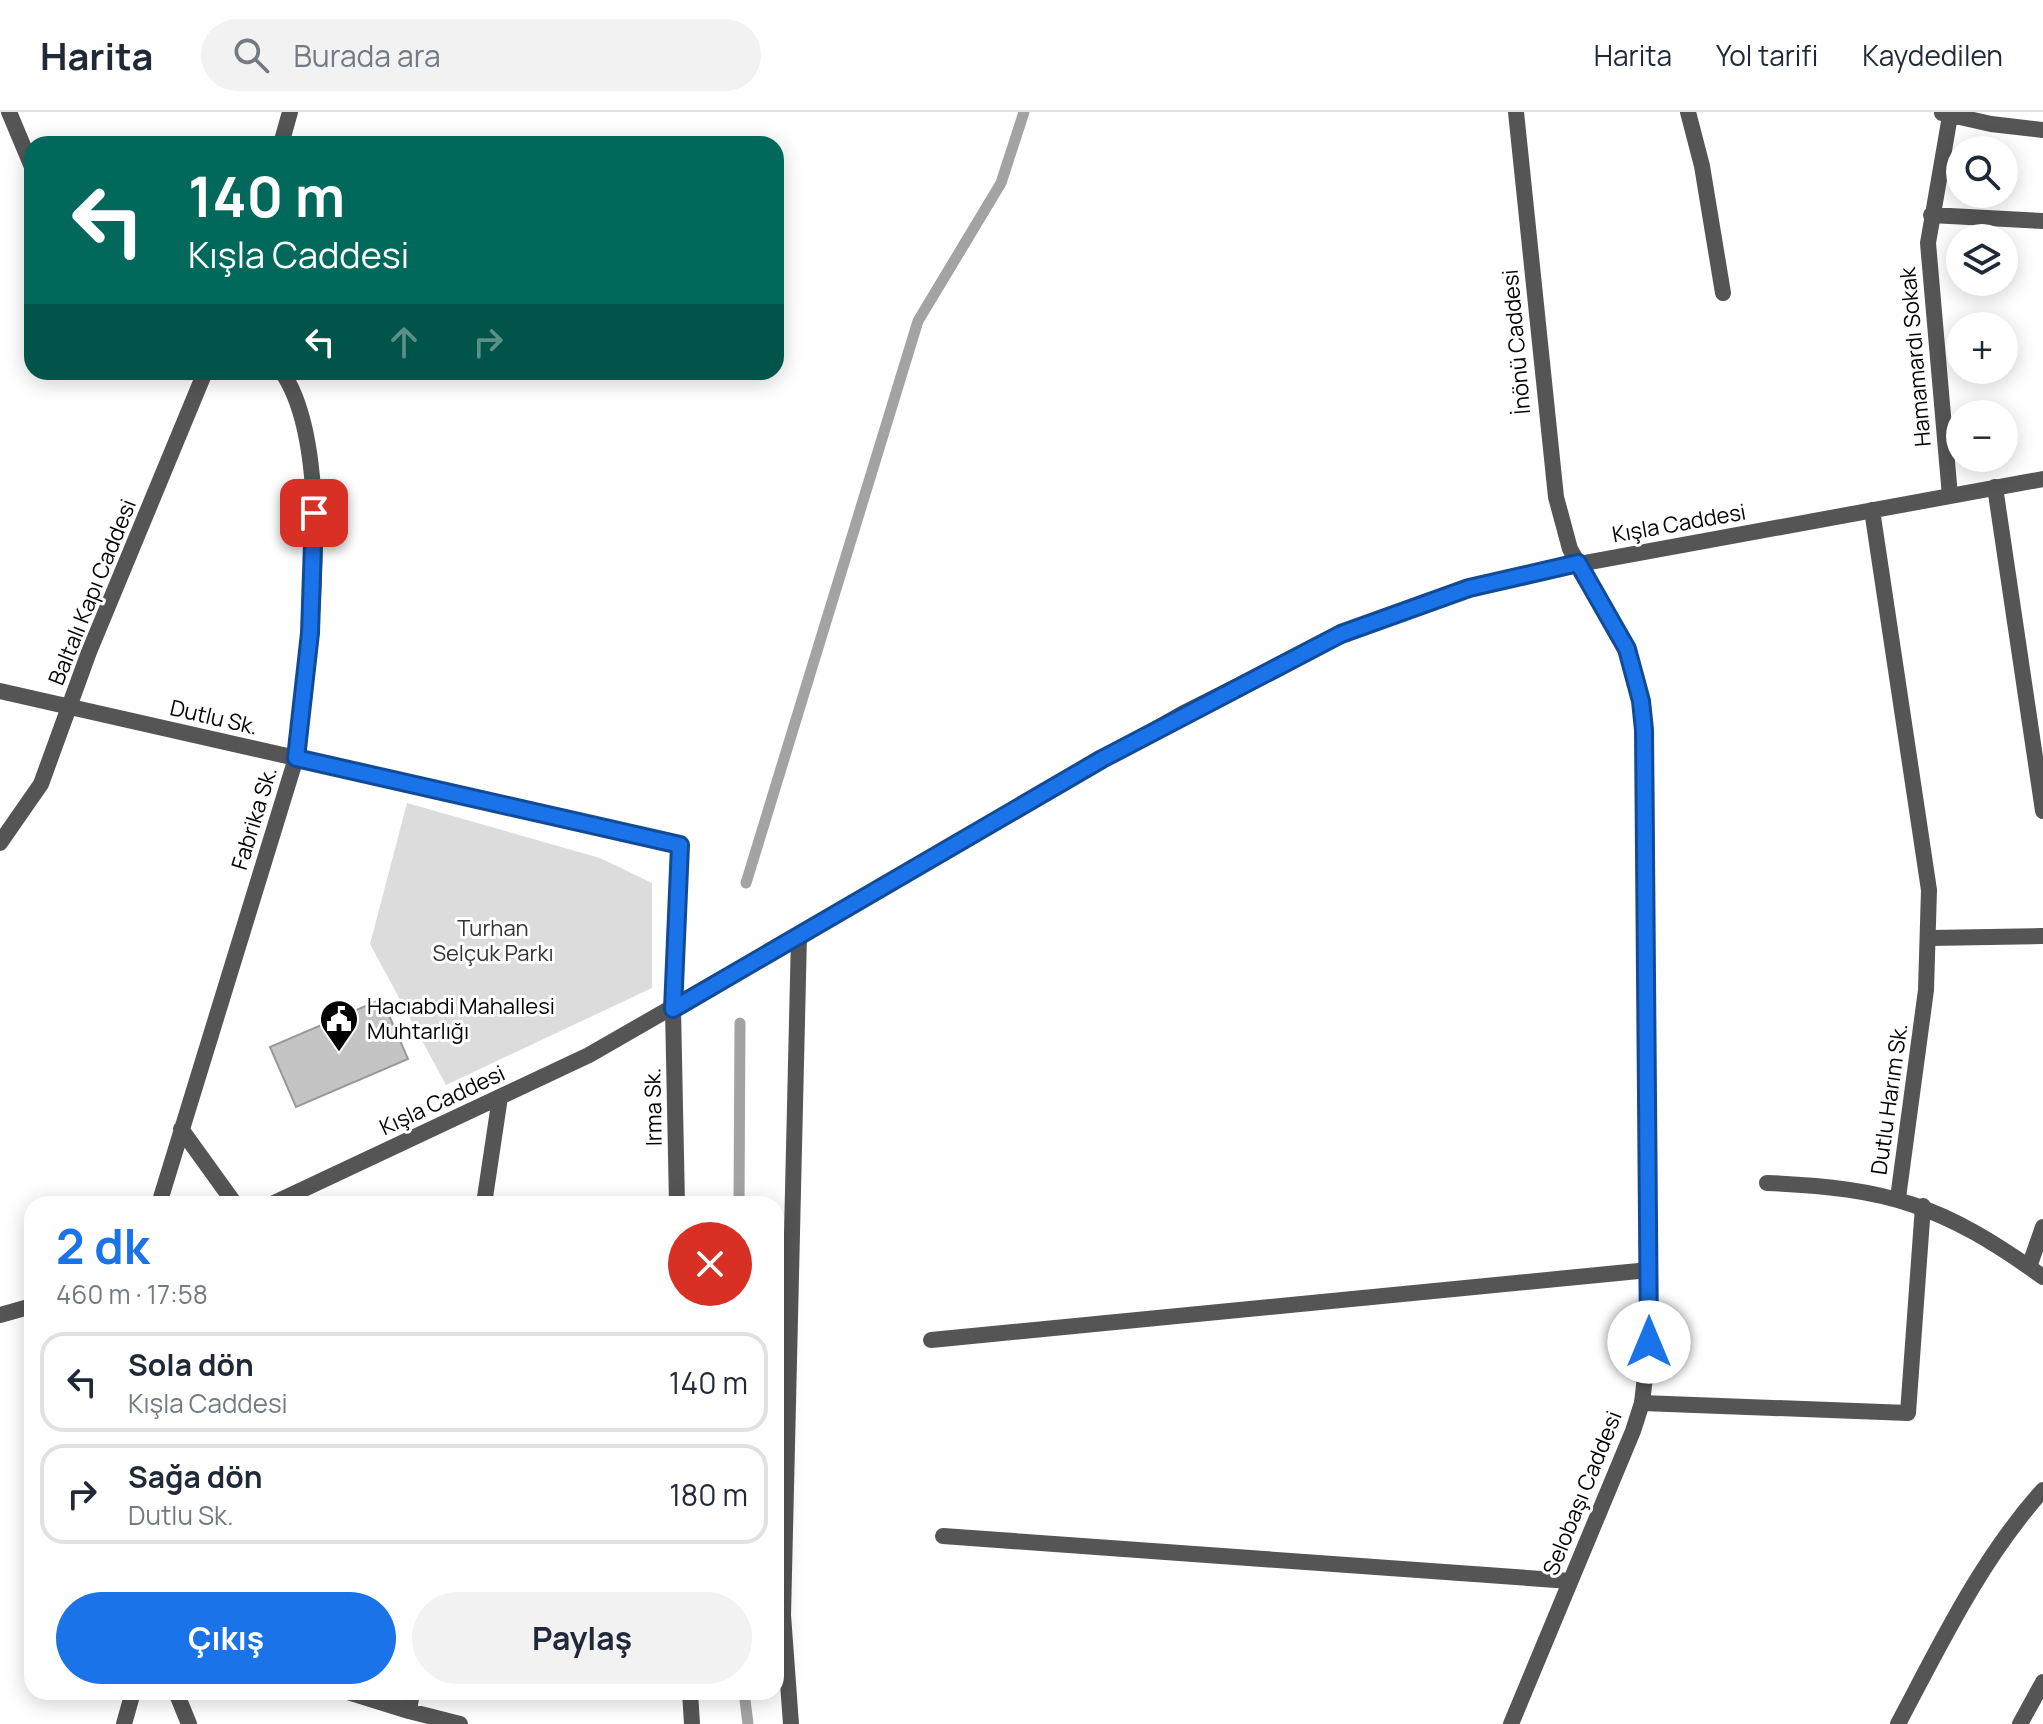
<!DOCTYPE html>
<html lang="tr">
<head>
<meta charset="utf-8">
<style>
  :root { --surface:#fff; --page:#f2f2f3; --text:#1f2937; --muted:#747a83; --line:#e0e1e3; --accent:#1a73e8 }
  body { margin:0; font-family:Manrope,sans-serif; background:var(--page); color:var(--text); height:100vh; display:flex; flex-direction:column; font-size:30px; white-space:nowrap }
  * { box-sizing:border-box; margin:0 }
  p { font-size:26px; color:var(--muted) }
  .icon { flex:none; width:44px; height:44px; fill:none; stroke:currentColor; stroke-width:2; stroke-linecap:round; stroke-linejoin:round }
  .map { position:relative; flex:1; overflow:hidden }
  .sheet { position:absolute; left:24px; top:1084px; width:760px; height:504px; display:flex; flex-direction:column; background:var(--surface); border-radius:24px; box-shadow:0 4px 20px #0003 }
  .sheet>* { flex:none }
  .guide { position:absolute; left:24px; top:24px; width:760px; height:244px; border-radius:24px; box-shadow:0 4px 20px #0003; background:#00695c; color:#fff; overflow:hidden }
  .controls { position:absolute; left:1946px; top:24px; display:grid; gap:16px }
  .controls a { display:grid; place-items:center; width:72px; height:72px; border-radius:50%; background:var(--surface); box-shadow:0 4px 20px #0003; font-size:40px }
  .pin { position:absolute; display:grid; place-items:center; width:68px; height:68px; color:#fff; margin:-34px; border-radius:16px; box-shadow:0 4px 12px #0006 }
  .me { position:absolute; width:88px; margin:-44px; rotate:0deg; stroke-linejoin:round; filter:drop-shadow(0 0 6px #0008) }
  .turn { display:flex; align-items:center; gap:28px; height:168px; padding:0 32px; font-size:36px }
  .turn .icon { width:104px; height:104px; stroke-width:2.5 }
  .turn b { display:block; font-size:56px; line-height:68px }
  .lanes { display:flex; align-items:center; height:76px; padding:0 32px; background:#0003; justify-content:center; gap:40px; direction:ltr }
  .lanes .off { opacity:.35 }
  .round { display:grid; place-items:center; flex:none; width:84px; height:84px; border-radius:42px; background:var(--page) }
  .summary { display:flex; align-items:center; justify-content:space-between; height:136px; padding:0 32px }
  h1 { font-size:48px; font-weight:700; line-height:60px; color:var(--accent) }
  .action { display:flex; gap:16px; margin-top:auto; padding:16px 32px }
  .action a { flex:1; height:92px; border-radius:48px; background:var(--accent); color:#fff; font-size:32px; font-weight:700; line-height:92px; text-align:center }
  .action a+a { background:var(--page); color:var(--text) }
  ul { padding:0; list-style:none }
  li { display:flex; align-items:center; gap:24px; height:100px; margin:0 16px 12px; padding:0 16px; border:4px solid var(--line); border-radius:24px }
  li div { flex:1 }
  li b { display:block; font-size:30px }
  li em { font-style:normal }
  header { display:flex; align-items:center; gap:48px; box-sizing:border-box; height:112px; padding:0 40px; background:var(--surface); border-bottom:2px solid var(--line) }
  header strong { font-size:38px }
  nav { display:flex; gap:44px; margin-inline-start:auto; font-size:28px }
  .search { width:560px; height:72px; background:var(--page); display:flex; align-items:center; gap:20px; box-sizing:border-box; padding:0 28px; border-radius:44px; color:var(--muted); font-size:30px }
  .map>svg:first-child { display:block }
</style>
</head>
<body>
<header>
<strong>Harita</strong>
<div class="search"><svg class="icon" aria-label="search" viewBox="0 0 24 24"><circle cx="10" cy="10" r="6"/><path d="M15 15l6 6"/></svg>Burada ara</div>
<nav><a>Harita</a><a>Yol tarifi</a><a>Kaydedilen</a></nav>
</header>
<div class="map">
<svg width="2043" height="1612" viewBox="0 0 2043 1612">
  <rect width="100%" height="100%" fill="#fff"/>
  <path fill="#dcdcdc" d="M 407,691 L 600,746 L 652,771 L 652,876 L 446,973 L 370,832 Z"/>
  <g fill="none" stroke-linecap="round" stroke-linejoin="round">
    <path stroke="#a3a3a3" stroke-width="11" d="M 746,771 L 918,209 L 1001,71 L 1024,0
      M 739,1092 L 740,911
      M 744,1580 L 748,1612"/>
  </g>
  <path fill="#c4c4c4" stroke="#999" stroke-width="2" d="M 382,887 L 408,947 L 296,995 L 270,935 Z"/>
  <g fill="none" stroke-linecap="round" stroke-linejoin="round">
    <path stroke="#555" stroke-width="16" d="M 1688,0 L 1702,54 L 1723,181
      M 1995,375 L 2043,699
      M 1930,826 L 2043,824"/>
    <path stroke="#555" stroke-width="16" d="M 9,0 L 32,55
      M 1942,1 L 1991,12 L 2043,18
      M 281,32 L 290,0
      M 1931,103 L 2043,109
      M 1950,384 L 1928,131 L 1950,4
      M 1872,398 L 1929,778 L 1926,878 L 1898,1086
      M 0,579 L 680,733 L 673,897 L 677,1092
      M 0,731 L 41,672 L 89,540 L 205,260
      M 181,1017 L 235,1092
      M 1767,1071 C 1889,1076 1943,1093 2043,1165
      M 159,1092 L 296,646 C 310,552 336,338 282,260
      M 272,1092 L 589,943 L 1182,602 L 1341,522 L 1469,476 L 1525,462 L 2043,367
      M 484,1092 L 500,985
      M 2029,1155 L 2043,1115
      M 0,1203 L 32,1194
      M 931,1228 L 1649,1158
      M 1642,1291 L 1908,1301 L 1923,1094
      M 943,1424 L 1570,1469
      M 176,1580 L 189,1612
      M 348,1580 L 409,1599
      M 412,1580 L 409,1599 L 460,1612
      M 690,1580 L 692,1612
      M 124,1612 L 133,1580
      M 791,1612 L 783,1503 L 799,824
      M 1898,1612 C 1941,1531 1981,1447 2043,1378
      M 2020,1612 L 2043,1570"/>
    <path stroke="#555" stroke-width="16" d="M 1511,1612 L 1633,1319 L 1642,1291 L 1649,1230 L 1646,655 L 1641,589 L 1627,537 L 1570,437 L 1556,385 L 1516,0"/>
  </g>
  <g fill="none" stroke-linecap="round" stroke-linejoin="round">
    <g stroke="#114b97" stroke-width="20">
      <path id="route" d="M 314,401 L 310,521 L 296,646 L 680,733 L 673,897 L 1102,647 L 1341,522 L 1469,476 L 1578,451 L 1627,537 L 1641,589 L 1644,618 L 1649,1230"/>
    </g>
    <use href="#route" stroke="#1a73e8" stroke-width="14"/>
  </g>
  <defs>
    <g id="civic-pin" transform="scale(2)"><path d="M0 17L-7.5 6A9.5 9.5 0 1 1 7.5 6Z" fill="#000" stroke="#fff"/><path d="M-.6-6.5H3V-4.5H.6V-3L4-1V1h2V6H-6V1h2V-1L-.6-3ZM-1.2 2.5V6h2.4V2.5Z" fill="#fff"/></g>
  </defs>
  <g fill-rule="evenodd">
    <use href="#civic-pin" x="339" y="907"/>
  </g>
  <g text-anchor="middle" stroke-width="6" stroke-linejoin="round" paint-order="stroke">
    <g font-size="22" fill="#000" stroke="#fff">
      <text transform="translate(1516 230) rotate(-95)" y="8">İnönü Caddesi</text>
      <text transform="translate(1915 245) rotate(-95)" y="8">Hamamardı Sokak</text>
      <text transform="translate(1679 411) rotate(-10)" y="8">Kışla Caddesi</text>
      <text transform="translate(92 480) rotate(-68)" y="8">Baltalı Kapı Caddesi</text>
      <text transform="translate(214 605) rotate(13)" y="8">Dutlu Sk.</text>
      <text transform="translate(254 706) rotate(-73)" y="8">Fabrika Sk.</text>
      <text transform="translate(1889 987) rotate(-82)" y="8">Dutlu Harım Sk.</text>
      <text transform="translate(442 988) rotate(-25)" y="8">Kışla Caddesi</text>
      <text transform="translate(653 995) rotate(-91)" y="8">Irma Sk.</text>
      <text transform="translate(1582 1381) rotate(-68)" y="8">Selobaşı Caddesi</text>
    </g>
    <g font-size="22" fill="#333" stroke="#fff">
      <text x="493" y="824">Turhan<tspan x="493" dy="25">Selçuk Parkı</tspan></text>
    </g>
    <g font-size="22" fill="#000" stroke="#fff" text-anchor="start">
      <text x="367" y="902">Hacıabdi Mahallesi<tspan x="367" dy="25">Muhtarlığı</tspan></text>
    </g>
  </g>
</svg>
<div class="controls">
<a><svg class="icon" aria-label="search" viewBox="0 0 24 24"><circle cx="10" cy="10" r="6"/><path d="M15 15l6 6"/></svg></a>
<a><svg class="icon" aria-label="layers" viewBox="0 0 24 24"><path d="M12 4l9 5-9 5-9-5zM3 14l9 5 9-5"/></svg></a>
<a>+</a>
<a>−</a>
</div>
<div class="pin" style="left:314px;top:401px;background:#d93025"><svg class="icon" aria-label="arrive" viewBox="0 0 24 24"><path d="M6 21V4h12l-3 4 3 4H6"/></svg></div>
<svg class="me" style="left:1649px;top:1230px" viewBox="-20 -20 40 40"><circle r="19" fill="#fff"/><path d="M0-13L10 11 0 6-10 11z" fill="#1a73e8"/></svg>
<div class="guide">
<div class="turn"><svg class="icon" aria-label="left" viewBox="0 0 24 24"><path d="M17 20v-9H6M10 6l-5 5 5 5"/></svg><div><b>140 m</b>Kışla Caddesi</div></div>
<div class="lanes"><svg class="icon" aria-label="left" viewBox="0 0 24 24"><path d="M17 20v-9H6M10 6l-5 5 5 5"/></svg><svg class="icon off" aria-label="ahead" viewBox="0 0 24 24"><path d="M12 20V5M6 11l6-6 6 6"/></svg><svg class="icon off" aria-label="right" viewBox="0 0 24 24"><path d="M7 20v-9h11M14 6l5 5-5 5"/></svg></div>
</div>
<section class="sheet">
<div class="summary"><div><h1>2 dk</h1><p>460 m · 17:58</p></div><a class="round" style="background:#d93025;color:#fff"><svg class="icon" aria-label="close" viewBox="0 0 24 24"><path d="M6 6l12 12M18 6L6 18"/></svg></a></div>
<ul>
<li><svg class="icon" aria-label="left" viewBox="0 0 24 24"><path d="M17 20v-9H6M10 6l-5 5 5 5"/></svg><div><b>Sola dön</b><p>Kışla Caddesi</p></div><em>140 m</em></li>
<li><svg class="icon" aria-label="right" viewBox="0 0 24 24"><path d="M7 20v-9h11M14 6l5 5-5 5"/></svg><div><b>Sağa dön</b><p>Dutlu Sk.</p></div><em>180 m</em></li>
</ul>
<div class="action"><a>Çıkış</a><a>Paylaş</a></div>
</section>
</div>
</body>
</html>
